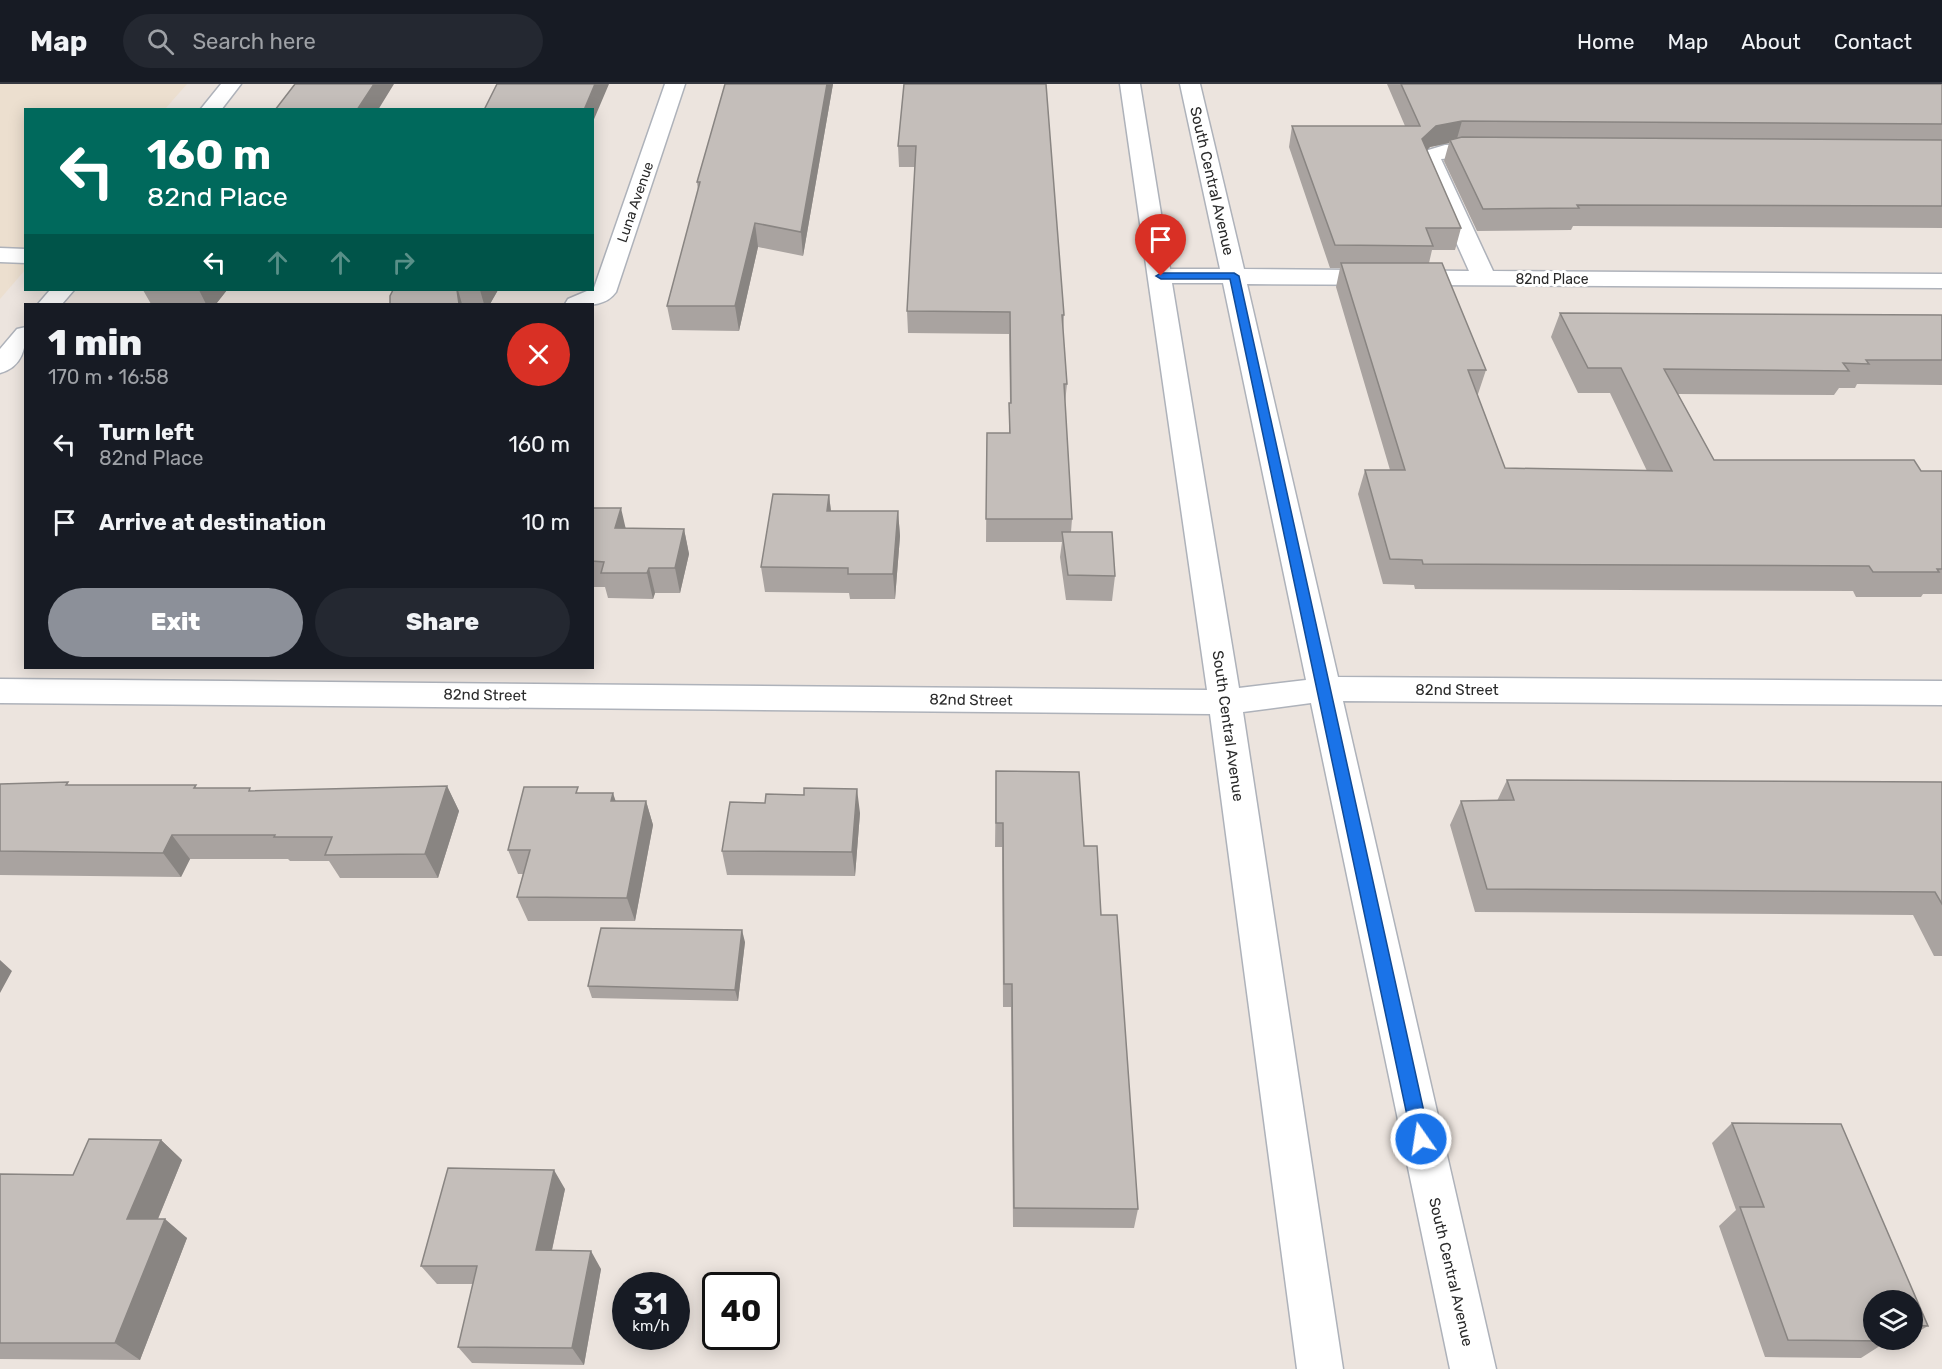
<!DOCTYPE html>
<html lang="en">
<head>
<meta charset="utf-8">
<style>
  :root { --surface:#171b24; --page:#242831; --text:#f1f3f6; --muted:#9ea1a6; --line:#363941; --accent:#8c9099 }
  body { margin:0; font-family:Rubik,sans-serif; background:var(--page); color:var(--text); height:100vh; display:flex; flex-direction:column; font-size:22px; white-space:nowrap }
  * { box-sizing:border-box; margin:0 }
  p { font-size:20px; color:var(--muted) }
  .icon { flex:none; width:33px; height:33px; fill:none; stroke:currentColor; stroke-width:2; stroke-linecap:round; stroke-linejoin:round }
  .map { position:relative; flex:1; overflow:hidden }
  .details { position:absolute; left:24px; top:219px; width:570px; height:366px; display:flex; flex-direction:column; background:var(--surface); border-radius:0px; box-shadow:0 3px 15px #0003 }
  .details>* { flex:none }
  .banner { position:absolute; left:24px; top:24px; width:570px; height:183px; border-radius:0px; box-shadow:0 3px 15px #0003; background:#00695c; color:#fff; overflow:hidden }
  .controls { position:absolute; left:1863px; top:1206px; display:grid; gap:12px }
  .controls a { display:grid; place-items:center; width:60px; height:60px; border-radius:50%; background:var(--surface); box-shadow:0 3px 15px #0003; font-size:30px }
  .speed { position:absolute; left:612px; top:1188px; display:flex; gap:12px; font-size:30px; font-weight:700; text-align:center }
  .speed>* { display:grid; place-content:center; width:78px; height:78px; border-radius:50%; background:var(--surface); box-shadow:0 3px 15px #0003; line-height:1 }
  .speed small { font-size:15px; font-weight:400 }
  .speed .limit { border:3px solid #111; border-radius:9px; background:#fff; color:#111 }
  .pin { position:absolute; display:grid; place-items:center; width:51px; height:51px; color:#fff; margin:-62px -26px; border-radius:50% 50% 50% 0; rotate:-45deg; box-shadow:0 0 6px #0007 }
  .pin .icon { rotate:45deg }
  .me { position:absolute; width:66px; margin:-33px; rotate:347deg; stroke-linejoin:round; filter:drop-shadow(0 0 4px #0008) }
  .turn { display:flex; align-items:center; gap:21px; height:126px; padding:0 24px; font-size:27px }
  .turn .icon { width:78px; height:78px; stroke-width:2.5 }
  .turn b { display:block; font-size:42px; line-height:51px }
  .lanes { display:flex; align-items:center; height:57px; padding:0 24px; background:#0003; justify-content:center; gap:30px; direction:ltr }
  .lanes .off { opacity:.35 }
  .round { display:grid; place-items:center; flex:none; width:63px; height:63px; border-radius:32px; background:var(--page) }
  .headline { display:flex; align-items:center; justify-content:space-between; height:102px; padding:0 24px }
  h1 { font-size:36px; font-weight:800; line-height:45px }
  .button { display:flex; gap:12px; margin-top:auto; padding:12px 24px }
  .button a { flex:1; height:69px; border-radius:36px; background:var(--accent); color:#fff; font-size:24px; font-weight:800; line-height:69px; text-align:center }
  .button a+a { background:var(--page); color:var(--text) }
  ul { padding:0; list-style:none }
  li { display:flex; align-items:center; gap:18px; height:78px; padding:0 24px }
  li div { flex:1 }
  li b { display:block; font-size:22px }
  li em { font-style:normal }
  header { display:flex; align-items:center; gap:36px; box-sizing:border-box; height:84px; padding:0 30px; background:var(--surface); border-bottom:2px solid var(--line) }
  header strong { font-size:28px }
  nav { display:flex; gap:33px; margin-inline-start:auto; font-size:21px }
  .search { width:420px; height:54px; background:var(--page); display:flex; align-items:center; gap:15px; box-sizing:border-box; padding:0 21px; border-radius:33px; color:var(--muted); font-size:22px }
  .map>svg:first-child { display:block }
</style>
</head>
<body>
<header>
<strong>Map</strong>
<div class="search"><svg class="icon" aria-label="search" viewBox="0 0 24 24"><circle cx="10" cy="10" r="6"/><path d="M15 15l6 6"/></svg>Search here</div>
<nav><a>Home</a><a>Map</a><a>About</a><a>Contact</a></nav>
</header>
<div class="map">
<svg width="1942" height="1285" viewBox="0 0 1942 1285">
  <rect width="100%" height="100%" fill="#ece4de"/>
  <path fill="#ecdfcf" d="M 0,0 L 187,0 L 165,25 L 26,26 L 25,186 L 0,215 Z"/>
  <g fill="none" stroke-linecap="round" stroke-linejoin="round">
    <g stroke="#aeb2ba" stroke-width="3">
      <path id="minor" d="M 221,0 L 241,0 L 221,26 L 200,26 Z
        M 665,0 L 685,0 L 616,208 C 604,225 583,220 565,220 L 568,215 L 594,204 Z
        M 1120,0 L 1140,0 L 1170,185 L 1220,185 L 1180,0 L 1200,0 L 1244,185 L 1469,187 L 1419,75 L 1425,67 L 1445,61 L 1493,60 L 1500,62 L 1503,66 L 1500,70 L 1441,75 L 1493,187 L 1942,190 L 1942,204 L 1247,200 L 1338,593 L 1942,597 L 1942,621 L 1343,617 L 1496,1285 L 1450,1285 L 1311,619 L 1243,628 L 1343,1285 L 1297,1285 L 1210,630 L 0,619 L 0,595 L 1207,606 ZM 1172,199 L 1223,199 L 1306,596 L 1239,604 Z
        M 0,164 L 26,165 L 26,179 L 0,178 Z
        M 50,206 L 74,206 L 62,220 L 38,220 Z
        M 26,243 C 26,263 23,283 0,289 L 0,265 L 17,245 Z"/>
    </g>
    <use href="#minor" fill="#fff" fill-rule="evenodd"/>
  </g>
  <path fill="#a9a3a0" d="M 725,0 L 833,0 L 803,172 L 758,163 L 739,247 L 672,246 L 667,222 L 698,107 L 697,98 Z
    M 904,0 L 1064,231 L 1063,249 L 1067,300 L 1065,319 L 1072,435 L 1071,448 L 1115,492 L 1112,517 L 1066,516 L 1060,473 L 1062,458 L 986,458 L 987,349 L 1009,349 L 1009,319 L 1010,319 L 1009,250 L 908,249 L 907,227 L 915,83 L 899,83 L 898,62 Z
    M 1387,0 L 1942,0 L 1942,144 L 1573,142 L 1571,146 L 1477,147 L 1444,77 L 1449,59 L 1430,63 L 1427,66 L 1461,144 L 1455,166 L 1432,166 L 1429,179 L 1486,286 L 1478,310 L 1477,310 L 1505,384 L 1647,387 L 1610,309 L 1578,309 L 1551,253 L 1560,229 L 1942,231 L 1942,301 L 1857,300 L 1855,304 L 1839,304 L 1834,311 L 1678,310 L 1714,376 L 1921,387 L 1942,387 L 1942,510 L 1923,510 L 1921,513 L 1856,513 L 1853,507 L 1415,505 L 1414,501 L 1383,500 L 1358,410 L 1365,386 L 1390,386 L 1336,203 L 1340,184 L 1330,184 L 1289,63 L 1292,42 L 1405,42 Z
    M 143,206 L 227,206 L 216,220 L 151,220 Z
    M 393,206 L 498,206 L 490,220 L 390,220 Z
    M 829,411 L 831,427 L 898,427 L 900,452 L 895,515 L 850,515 L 849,509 L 765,508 L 761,483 Z
    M 592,424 L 626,444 L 684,445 L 689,470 L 680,509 L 655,509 L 653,515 L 608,514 L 605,503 L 592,503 Z
    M 996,687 L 1084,762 L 1101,831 L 1138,1125 L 1134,1144 L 1013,1143 L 1011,923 L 1003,923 L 1002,763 L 995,763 Z
    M 1507,696 L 1942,698 L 1942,872 L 1934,872 L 1913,831 L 1475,828 L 1450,741 L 1461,717 L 1497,717 Z
    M 0,700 L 198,704 L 252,707 L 447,702 L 459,727 L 438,794 L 340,794 L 329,777 L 290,777 L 288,775 L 190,775 L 181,793 L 0,791 Z
    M 580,709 L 616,717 L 646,717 L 653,741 L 635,837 L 528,837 L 517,813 L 523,790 L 518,790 L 508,766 Z
    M 860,729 L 855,792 L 727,791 L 722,767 Z
    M 745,858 L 738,917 L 592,914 L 588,902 Z
    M 1732,1039 L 1841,1040 L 1928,1242 L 1912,1251 L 1912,1216 L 1874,1216 L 1874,1256 L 1906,1256 L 1901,1259 L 1886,1258 L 1861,1274 L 1765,1273 L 1719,1142 L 1736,1126 L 1712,1059 Z
    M 161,1056 L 182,1076 L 158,1135 L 187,1154 L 140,1276 L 0,1275 L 0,1090 L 73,1091 Z
    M 565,1105 L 552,1166 L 601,1185 L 584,1281 L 472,1279 L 458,1263 L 473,1200 L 437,1200 L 421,1182 Z"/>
  <path fill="#898582" d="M 374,0 L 394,0 L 378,26 L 357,26 Z
    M 595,0 L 609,0 L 592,40 L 592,26 L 584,26 Z
    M 827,0 L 833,0 L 803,172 L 801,148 Z
    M 1462,37 L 1456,58 L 1450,56 L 1449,59 L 1430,63 L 1417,76 L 1422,55 L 1436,42 Z
    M 755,139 L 758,163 L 739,247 L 735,222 Z
    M 199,206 L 227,206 L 216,220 L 206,220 Z
    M 457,206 L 458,206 L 462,220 L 459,220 Z
    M 480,206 L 498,206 L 490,220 L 484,220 Z
    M 829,411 L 832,436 L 827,427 Z
    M 621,424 L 627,450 L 615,444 Z
    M 898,427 L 900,452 L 895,515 L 893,490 Z
    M 684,445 L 689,470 L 680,509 L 675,484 Z
    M 649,484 L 655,509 L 653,515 L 647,489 Z
    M 447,702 L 459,727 L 438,794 L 425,770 Z
    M 857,705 L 860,729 L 855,792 L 852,768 Z
    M 613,709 L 621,733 L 611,717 Z
    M 646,717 L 653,741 L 635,837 L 627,814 Z
    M 172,751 L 190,775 L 181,793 L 163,769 Z
    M 742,846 L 745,858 L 738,917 L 735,906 Z
    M 0,876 L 12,887 L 0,909 Z
    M 161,1056 L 182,1076 L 150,1154 L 127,1135 Z
    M 554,1086 L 565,1105 L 548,1184 L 536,1166 Z
    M 165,1135 L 187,1154 L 140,1276 L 115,1259 Z
    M 591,1167 L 601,1185 L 584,1281 L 572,1264 Z"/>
  <path fill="#c4beba" stroke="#898582" stroke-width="1.5" d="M 295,0 L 374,0 L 357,26 L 275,26 Z
    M 497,0 L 595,0 L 584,26 L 484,26 Z
    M 725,0 L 827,0 L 801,148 L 755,139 L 735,222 L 667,222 L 700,98 L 697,98 Z
    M 904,0 L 1046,0 L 1064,231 L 1062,231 L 1067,300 L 1064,300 L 1072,435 L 986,435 L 987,349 L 1010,349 L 1009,319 L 1011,319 L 1010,228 L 907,227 L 916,62 L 898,62 Z
    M 1401,0 L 1942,0 L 1942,40 L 1462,37 L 1436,42 L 1422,55 L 1461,144 L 1426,144 L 1433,162 L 1335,161 L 1292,42 L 1420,42 Z
    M 1462,53 L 1942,56 L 1942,122 L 1577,121 L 1579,124 L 1483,125 L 1450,56 Z
    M 1341,179 L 1442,179 L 1486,286 L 1468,286 L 1505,384 L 1672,387 L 1621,284 L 1588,284 L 1560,229 L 1942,231 L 1942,276 L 1866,276 L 1869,280 L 1843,279 L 1849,287 L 1664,285 L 1714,376 L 1914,376 L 1921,387 L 1942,387 L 1942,485 L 1937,485 L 1939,488 L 1873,488 L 1869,482 L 1423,480 L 1422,476 L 1390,475 L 1365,386 L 1405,386 Z
    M 393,206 L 457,206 L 459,220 L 390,220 L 390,212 Z
    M 773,410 L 829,411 L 827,427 L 898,427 L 893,490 L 848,490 L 848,484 L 761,483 Z
    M 592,424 L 621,424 L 615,444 L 684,445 L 675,484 L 649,484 L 647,489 L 601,489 L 604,478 L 592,477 Z
    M 1062,448 L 1112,448 L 1115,492 L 1068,491 Z
    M 996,687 L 1079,688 L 1084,762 L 1097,762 L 1101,831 L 1117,831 L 1138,1125 L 1014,1124 L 1012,900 L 1004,900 L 1003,739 L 996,739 Z
    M 1507,696 L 1942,698 L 1942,820 L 1935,808 L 1487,805 L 1461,717 L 1514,716 Z
    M 68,698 L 66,701 L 196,701 L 194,704 L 250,704 L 249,707 L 447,702 L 425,770 L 325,771 L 332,753 L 274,753 L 275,751 L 172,751 L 163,769 L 0,767 L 0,700 Z
    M 524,703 L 578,703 L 576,709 L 613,709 L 611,717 L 646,717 L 627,814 L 517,813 L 530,766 L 508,766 Z
    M 804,704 L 857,705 L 852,768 L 722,767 L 730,718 L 765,719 L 766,710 L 804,711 Z
    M 601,844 L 742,846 L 735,906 L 588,902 Z
    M 1732,1039 L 1841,1040 L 1928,1242 L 1912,1241 L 1912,1216 L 1874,1216 L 1874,1256 L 1887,1256 L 1887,1257 L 1788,1256 L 1740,1123 L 1764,1123 Z
    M 89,1055 L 161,1056 L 127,1135 L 165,1135 L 115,1259 L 0,1259 L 0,1090 L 73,1091 Z
    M 448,1084 L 554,1086 L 536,1166 L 591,1167 L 572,1264 L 458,1263 L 477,1182 L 421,1182 Z"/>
  <path fill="#1a73e8" stroke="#114b97" stroke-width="1.5" d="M 1234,189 L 1239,192 L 1430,1055 L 1427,1061 L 1421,1063 L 1415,1061 L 1412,1055 L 1230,195 L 1161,195 L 1156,192 L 1161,189 Z"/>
  <g text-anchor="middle" stroke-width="6" stroke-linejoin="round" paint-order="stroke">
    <g font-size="14" fill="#2b2b2b" stroke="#fff">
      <text transform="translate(635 118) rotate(-71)" y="5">Luna Avenue</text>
      <text x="1552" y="200">82nd Place</text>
    </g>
    <g font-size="15" fill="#2b2b2b" stroke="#fff">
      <text transform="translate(1212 97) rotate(77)" y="5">South Central Avenue</text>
      <text x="1457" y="611">82nd Street</text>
      <text transform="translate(485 611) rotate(1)" y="5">82nd Street</text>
      <text transform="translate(971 616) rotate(1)" y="5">82nd Street</text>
      <text transform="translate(1228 642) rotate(82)" y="5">South Central Avenue</text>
      <text transform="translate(1451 1188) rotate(77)" y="5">South Central Avenue</text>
    </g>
  </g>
</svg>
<div class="controls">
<a><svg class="icon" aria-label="layers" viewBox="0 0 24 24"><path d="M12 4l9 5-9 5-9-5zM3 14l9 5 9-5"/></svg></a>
</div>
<div class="speed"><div>31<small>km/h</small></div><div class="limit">40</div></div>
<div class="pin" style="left:1161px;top:192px;background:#d93025"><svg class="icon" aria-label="arrive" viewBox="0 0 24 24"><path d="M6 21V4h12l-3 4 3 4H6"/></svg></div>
<svg class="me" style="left:1421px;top:1055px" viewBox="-20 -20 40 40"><circle r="17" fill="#1a73e8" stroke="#fff" stroke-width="3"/><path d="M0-11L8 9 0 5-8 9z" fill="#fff"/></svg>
<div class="banner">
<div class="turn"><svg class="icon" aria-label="left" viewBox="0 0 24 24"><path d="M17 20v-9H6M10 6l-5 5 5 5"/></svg><div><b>160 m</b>82nd Place</div></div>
<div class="lanes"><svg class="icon" aria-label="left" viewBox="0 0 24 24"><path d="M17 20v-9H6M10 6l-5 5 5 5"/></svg><svg class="icon off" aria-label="ahead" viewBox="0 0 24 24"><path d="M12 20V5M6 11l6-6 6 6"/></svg><svg class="icon off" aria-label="ahead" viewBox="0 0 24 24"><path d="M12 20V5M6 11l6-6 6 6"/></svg><svg class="icon off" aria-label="right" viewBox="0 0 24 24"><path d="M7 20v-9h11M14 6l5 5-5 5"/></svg></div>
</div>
<section class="details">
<div class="headline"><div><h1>1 min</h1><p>170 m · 16:58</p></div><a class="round" style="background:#d93025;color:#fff"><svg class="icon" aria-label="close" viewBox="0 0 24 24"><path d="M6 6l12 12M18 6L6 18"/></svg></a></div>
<ul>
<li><svg class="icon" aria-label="left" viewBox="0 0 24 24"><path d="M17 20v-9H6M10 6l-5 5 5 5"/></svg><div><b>Turn left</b><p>82nd Place</p></div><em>160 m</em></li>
<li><svg class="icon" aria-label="arrive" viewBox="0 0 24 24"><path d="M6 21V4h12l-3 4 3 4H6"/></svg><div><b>Arrive at destination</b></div><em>10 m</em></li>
</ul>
<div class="button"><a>Exit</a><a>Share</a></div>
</section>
</div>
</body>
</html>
